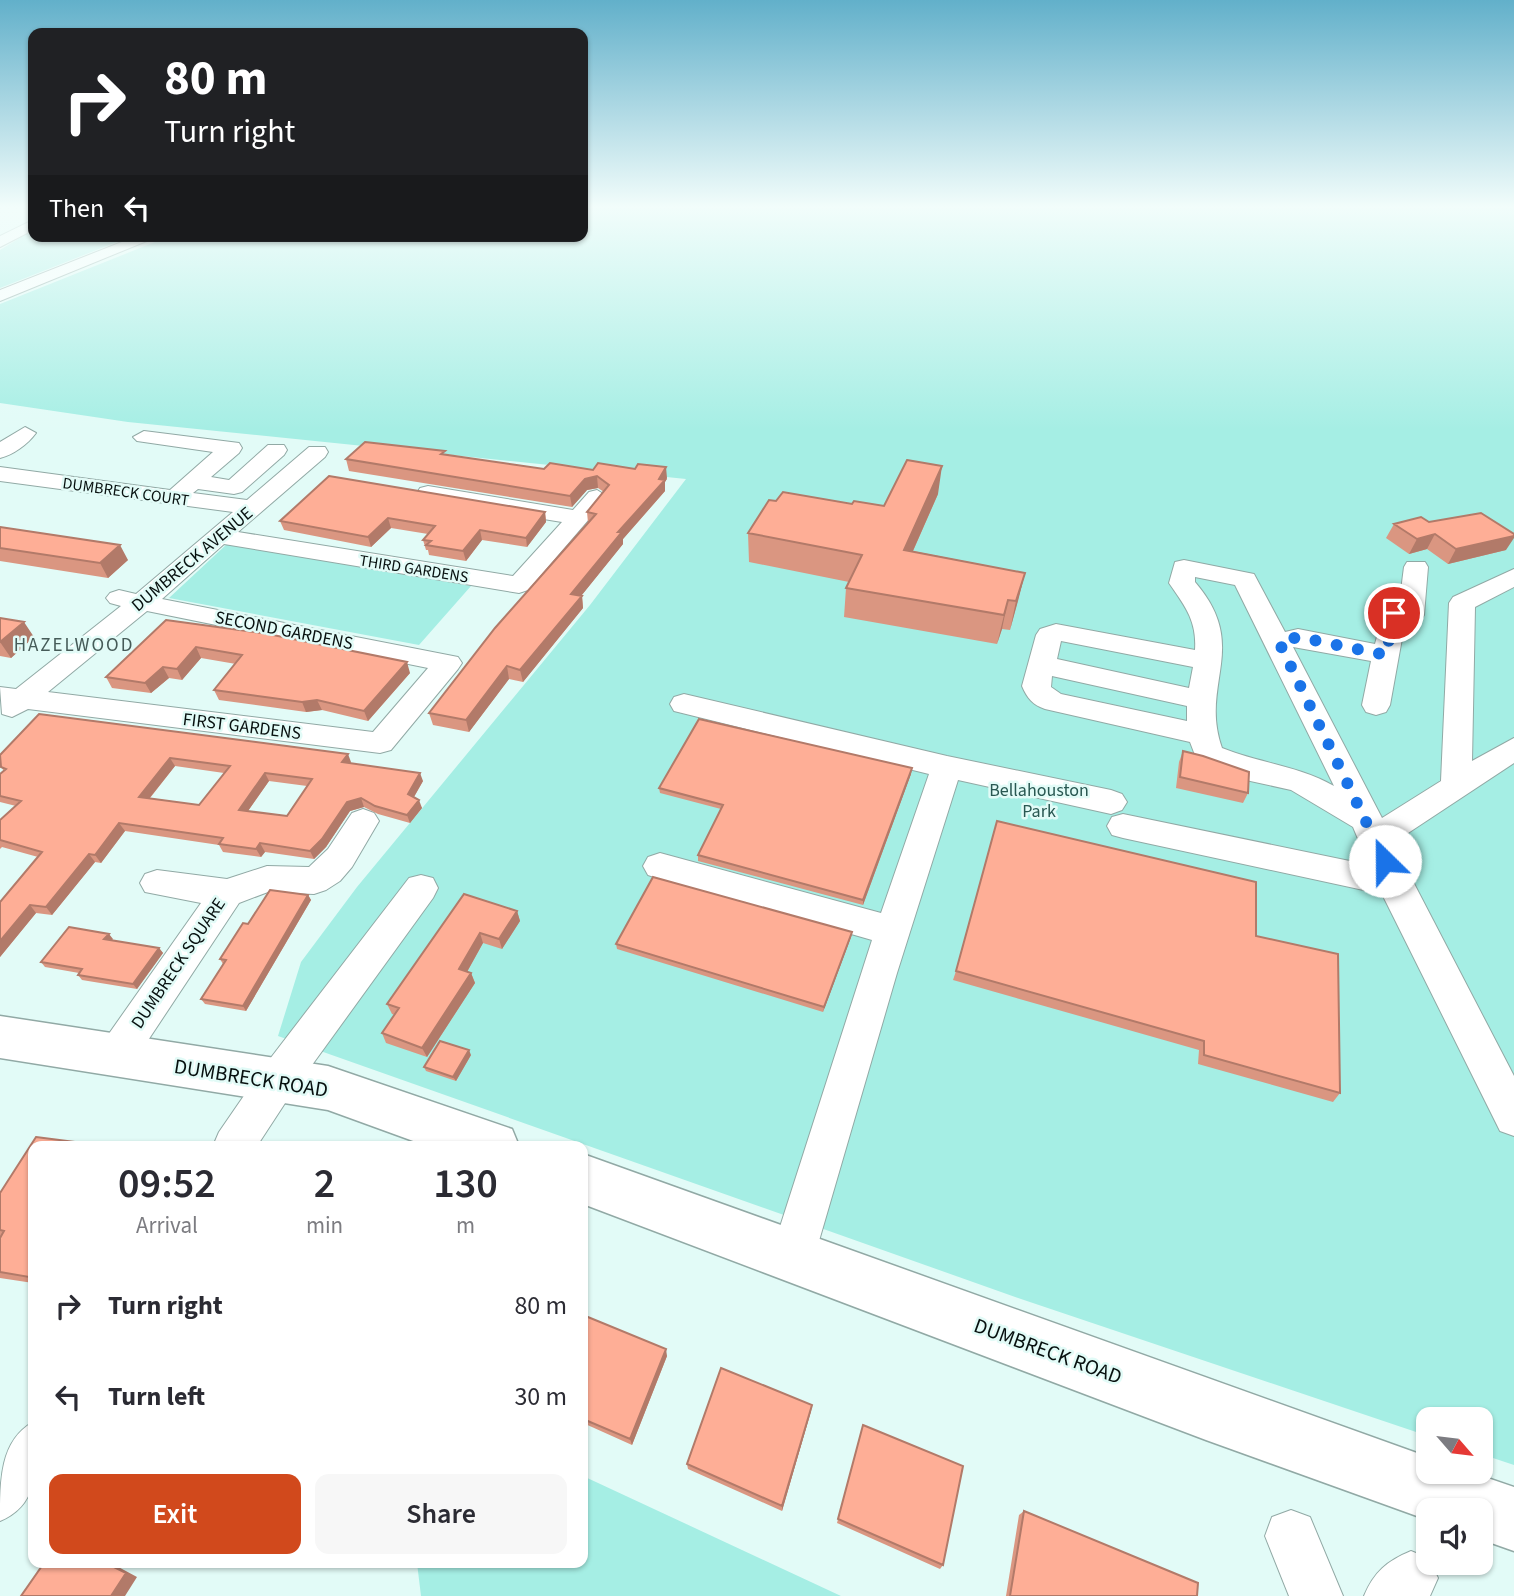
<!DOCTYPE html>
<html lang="en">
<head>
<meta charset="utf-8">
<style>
  :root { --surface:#fff; --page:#f7f7f7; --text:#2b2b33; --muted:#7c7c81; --accent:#d1491c }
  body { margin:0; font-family:"Source Sans 3",sans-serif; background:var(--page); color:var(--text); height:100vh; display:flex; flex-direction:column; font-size:26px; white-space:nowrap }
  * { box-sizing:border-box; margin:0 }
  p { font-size:23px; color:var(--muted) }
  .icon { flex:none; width:38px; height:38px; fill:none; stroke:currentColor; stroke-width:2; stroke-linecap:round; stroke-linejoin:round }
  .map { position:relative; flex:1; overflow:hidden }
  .panel { position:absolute; left:28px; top:1141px; width:560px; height:427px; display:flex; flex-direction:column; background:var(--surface); border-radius:14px; box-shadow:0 2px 5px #0004 }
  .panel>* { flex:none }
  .top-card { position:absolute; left:28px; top:28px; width:560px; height:214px; border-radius:14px; box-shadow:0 2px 5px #0004; background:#202124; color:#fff; overflow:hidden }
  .needle { width:46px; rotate:118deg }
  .fabs { position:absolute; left:1416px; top:1407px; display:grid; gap:14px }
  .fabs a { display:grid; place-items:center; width:77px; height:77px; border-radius:14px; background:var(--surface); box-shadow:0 2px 5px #0004; font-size:35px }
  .pin { position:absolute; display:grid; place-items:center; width:60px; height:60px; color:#fff; margin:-30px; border:4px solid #fff; border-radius:50%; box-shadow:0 2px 7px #0007 }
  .me { position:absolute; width:77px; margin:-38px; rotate:337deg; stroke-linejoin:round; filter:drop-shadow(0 0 5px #0008) }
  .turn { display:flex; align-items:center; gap:24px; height:147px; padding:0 21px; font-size:32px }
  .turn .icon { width:91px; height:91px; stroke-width:2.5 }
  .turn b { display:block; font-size:49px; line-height:60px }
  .then { display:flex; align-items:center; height:66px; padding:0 21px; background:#0003; gap:14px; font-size:26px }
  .eta { display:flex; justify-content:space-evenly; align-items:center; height:119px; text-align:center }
  .eta b { font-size:42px; font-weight:600; line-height:49px }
  .primary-button { display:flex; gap:14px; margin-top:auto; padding:14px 21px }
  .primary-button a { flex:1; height:80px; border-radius:14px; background:var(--accent); color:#fff; font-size:28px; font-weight:600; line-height:80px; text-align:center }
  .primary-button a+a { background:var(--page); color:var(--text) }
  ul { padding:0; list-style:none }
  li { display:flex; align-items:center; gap:21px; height:91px; padding:0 21px }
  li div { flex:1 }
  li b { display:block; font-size:26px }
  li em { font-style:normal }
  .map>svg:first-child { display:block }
</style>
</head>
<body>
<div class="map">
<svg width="1514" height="1596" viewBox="0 0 1514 1596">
  <rect width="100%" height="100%" fill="#e2fbf7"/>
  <path fill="#a5eee4" d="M 583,207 L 1514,207 L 1514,1465 L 1481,1454 L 1480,1419 L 1428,1419 L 1428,1436 L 1021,1299 L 278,1036 L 301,962 L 357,887 L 590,605 L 686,479 L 128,422 L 0,403 L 0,304 L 170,236 L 583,236 Z
    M 33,230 L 33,236 L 132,236 L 0,288 L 0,250 Z
    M 227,544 L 471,586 L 419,645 L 169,598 Z
    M 583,1476 L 841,1596 L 421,1596 L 417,1563 L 583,1563 Z"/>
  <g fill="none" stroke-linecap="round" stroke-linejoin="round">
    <g stroke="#91a9a5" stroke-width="2">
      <path id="minor" d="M 33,220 L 33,230 L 0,247 L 0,236 Z
        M 137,236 L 159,236 L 0,301 L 0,290 Z
        M 25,427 L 36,433 C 28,444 13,455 0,458 L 0,442 Z
        M 144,431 L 239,443 L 242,448 L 239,453 L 211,477 L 229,480 L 268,445 L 284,445 L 287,450 L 284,455 L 242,492 L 234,494 L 198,489 L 193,493 L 247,500 L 309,447 L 325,447 L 328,452 L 325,457 L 238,532 L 513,576 L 562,522 L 428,500 L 420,498 L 417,493 L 420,488 L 428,486 L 573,510 L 589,492 L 597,490 L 608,497 L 528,590 L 519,593 L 224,544 L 162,599 L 458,657 L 462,663 L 458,669 L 391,750 L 380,753 L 28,709 L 12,717 L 2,714 L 0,687 L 16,689 L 121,606 L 110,603 L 106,598 L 110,593 L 119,590 L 136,594 L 233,512 L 0,481 L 0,467 L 170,490 L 213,452 L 137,441 L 133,437 ZM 147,611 L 428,668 L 373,732 L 48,692 Z
        M 1184,560 L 1254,574 L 1285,632 L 1298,629 L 1375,644 L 1385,607 L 1399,606 L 1404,567 L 1407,562 L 1425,562 L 1428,567 L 1424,615 L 1420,621 L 1405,622 L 1390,705 L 1386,712 L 1376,715 L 1366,712 L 1362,705 L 1371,661 L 1293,647 L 1382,818 L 1441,781 L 1449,603 L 1453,597 L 1514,569 L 1514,587 L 1475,607 L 1472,761 L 1514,738 L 1514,763 L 1393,843 L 1514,1076 L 1514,1136 L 1500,1131 L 1382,894 L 1123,838 L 1112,835 L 1107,826 L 1112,817 L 1123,814 L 1369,865 L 1353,827 L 1291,790 L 1232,777 L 1198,763 L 1190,742 L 1045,709 C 1033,705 1027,698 1022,686 L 1036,635 L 1040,629 L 1056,624 L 1195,650 C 1197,621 1185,606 1169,583 L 1175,562 ZM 1195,577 L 1235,585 L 1334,786 C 1299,766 1259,763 1222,748 C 1199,683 1251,647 1195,582 ZM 1061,641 L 1193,667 L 1189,688 L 1057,659 ZM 1052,676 L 1187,706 L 1187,721 L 1061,694 L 1051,687 Z
        M 684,694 L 947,756 L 1111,790 L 1122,794 L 1127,802 L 1122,810 L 1111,814 L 958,780 L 897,973 L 814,1258 L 808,1274 L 792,1280 L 776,1274 L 770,1258 L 872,940 L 660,879 L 648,875 L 643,866 L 648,857 L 660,853 L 881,913 L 929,774 L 674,711 L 670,704 L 674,697 Z
        M 363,809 L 374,813 L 379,821 L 352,867 L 340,881 L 326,890 L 314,894 L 268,892 L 239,903 L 129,1069 L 115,1075 L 101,1069 L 96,1057 L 101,1045 L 201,903 L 145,892 L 140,883 L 145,874 L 157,870 L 227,879 L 267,866 L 309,867 L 328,849 L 352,813 Z
        M 421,875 L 433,878 L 438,888 L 433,898 L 291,1094 L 257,1146 L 213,1146 L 219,1132 L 263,1068 L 409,878 Z
        M 33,1422 C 35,1462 43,1503 0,1521 C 0,1479 0,1441 33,1422 Z
        M 1291,1510 L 1310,1517 L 1343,1596 L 1289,1596 L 1265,1536 L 1272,1517 Z
        M 1411,1551 L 1428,1558 L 1438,1578 L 1430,1596 L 1364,1596 C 1374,1572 1387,1561 1411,1551 Z"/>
    </g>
    <g stroke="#91a9a5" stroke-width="3">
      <path id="major" d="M 0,1016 L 328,1066 L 512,1129 L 519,1146 L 427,1146 L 328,1110 L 0,1058 Z
        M 583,1154 L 1428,1457 L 1428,1472 L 1470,1472 L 1514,1487 L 1514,1551 L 1480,1539 L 1480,1510 L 1428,1510 L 1428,1520 L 1206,1440 L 583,1204 Z"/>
    </g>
    <use href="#minor" fill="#fff" fill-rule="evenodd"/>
    <use href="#major" fill="#fff" fill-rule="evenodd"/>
  </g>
  <path fill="#da9681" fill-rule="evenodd" d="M 446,455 L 544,469 L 593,470 L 667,478 L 665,482 L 665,491 L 623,539 L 623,544 L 581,596 L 582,596 L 583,608 L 523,682 L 509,679 L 469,732 L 433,725 L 429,713 L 588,523 L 587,512 L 604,492 L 598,488 L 587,490 L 572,507 L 349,471 L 346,459 Z
    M 938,494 L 913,551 L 1025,573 L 1010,630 L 1002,629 L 997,644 L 844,617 L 846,588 L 849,582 L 749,562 L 748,533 L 776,501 L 884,506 Z
    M 545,512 L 546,522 L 527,547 L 482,540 L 466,561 L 429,555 L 428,550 L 426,550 L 423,540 L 428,534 L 391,528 L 371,547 L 284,530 L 280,521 Z
    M 1429,522 L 1506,550 L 1448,564 L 1427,549 L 1409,554 L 1386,538 L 1394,524 Z
    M 0,527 L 128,560 L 108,578 L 0,561 Z
    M 0,618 L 34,637 L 11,658 L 0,656 Z
    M 166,620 L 410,673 L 368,721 L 322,710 L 306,712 L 219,700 L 214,690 L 236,664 L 201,658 L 182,680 L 169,678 L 151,693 L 112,688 L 106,677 Z
    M 1183,751 L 1248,793 L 1243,803 L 1176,788 L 1179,762 Z
    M 0,755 L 351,762 L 350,763 L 423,781 L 414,797 L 422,808 L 410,823 L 378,814 L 364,807 L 350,811 L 326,847 L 314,859 L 265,852 L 261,857 L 223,852 L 219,845 L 125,831 L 101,863 L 95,862 L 52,915 L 36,913 L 0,957 L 0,902 L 38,857 L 2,847 L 0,849 L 0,820 L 16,806 L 0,802 L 0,774 L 4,771 L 1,767 ZM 175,766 L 224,773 L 199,805 L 150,798 ZM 269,781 L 307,786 L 287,816 L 248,811 Z
    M 911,774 L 863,905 L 698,861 L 698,855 L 721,809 L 660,793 L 659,788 Z
    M 464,894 L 517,911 L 520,921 L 502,949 L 483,943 L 467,972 L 471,973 L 475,983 L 427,1057 L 386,1043 L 382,1033 L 395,1015 L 392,1014 L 387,1004 Z
    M 308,895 L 311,900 L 246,1011 L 205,1004 L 201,999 L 223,964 L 220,959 L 248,924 Z
    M 852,932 L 851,937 L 823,1012 L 617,949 L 616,944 Z
    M 1256,936 L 1340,1093 L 1333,1102 L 1198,1064 L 1199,1050 L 953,980 L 956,971 Z
    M 113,939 L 111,940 L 159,948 L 163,953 L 137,989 L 82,980 L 78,975 L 79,973 L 45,967 L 41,962 Z
    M 471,1055 L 456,1081 L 426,1071 L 424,1067 Z
    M 33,1146 L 33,1283 L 0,1278 L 0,1238 L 1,1236 L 0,1236 L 0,1193 Z
    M 583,1315 L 667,1356 L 632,1445 L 583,1423 Z
    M 811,1411 L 782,1511 L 688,1469 L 687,1464 Z
    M 863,1425 L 943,1565 L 940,1569 L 837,1523 Z
    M 1024,1511 L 1197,1596 L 1006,1596 L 1019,1515 Z"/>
  <path fill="#b27a69" d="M 942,466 L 938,494 L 901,578 L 904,550 Z
    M 666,467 L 667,478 L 665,482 L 665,491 L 623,539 L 623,544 L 573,606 L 571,594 L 618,532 L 659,479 Z
    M 597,476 L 598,488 L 587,490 L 572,507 L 570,496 L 585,479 Z
    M 545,512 L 546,522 L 527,547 L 526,538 Z
    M 388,518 L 391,528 L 371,547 L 368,537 Z
    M 480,530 L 482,540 L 466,561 L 463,551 Z
    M 1435,534 L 1427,549 L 1409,554 L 1417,539 Z
    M 1514,536 L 1514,538 L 1506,550 L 1448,564 L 1456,549 Z
    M 120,545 L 128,560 L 108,578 L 100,563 Z
    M 1025,573 L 1018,601 L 1010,630 L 1016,601 Z
    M 582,596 L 583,608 L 523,682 L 520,670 Z
    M 1008,600 L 1002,629 L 997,644 L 1004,615 Z
    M 24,622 L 34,637 L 11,658 L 0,642 Z
    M 196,647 L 201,658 L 182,680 L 177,669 Z
    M 407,662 L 410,673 L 368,721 L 364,711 Z
    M 507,666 L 509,679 L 469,732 L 466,720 Z
    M 163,667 L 169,678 L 151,693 L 145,683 Z
    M 317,700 L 322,710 L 306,712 L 302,702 Z
    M 348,754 L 351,762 L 346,771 L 342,762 Z
    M 170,758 L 175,766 L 144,805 L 139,797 Z
    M 912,768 L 911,774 L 863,905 L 863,900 Z
    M 265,773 L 269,781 L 243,818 L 239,810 Z
    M 420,773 L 423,781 L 411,802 L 408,794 Z
    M 361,798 L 364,807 L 350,811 L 326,847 L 314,859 L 310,851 L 347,802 Z
    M 419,800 L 422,808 L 410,823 L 407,815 Z
    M 119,823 L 125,831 L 101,863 L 95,855 Z
    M 260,843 L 265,852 L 261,857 L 256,849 Z
    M 89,854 L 95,862 L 52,915 L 46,907 Z
    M 308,895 L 311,900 L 246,1011 L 243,1006 Z
    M 30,905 L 36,913 L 0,957 L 0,941 Z
    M 517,911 L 520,921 L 502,949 L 499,939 Z
    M 852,932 L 851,937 L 823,1012 L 824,1007 Z
    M 480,933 L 483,943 L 463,979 L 459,969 Z
    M 109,934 L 113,939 L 108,944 L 104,939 Z
    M 159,948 L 163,953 L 137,989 L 133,984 Z
    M 471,973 L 475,983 L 427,1057 L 422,1048 Z
    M 469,1050 L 471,1055 L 456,1081 L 453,1077 Z
    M 666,1349 L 667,1356 L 632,1445 L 630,1439 Z
    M 812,1405 L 811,1411 L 782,1511 L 782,1506 Z
    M 106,1563 L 111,1563 L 137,1577 L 125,1596 L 111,1596 Z"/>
  <path fill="#feae96" stroke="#b27a69" stroke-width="2" fill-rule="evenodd" d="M 365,442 L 445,451 L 441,454 L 544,469 L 550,463 L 593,470 L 598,463 L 635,469 L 638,464 L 666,467 L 659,479 L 665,480 L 618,532 L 622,532 L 571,594 L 582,596 L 520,670 L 507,666 L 466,720 L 429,713 L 495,628 L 596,514 L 587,512 L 609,485 L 597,476 L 585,479 L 570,496 L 346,459 Z
    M 907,460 L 942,466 L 904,550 L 1025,573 L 1016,601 L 1008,600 L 1004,615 L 846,588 L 862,555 L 748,533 L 769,500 L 776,501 L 783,492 L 852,504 L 854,501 L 884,506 Z
    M 329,476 L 545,512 L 526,538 L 480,530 L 463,551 L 426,545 L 431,541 L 423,540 L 435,526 L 388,518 L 368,537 L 280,521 Z
    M 1481,513 L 1514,534 L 1514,536 L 1456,549 L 1435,534 L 1417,539 L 1394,524 L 1421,517 L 1429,522 Z
    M 0,527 L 120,545 L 100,563 L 0,548 Z
    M 0,618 L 24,622 L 0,642 Z
    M 166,620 L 268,634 L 407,662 L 364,711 L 317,700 L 302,702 L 214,690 L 242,655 L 196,647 L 177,669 L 163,667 L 145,683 L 106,677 Z
    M 39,714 L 348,754 L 342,762 L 420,773 L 408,794 L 419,800 L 407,815 L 375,806 L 361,798 L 347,802 L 322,839 L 310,851 L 260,843 L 256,849 L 219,844 L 223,838 L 119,823 L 95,855 L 89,854 L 46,907 L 30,905 L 0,941 L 0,902 L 42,852 L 0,840 L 0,820 L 21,801 L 0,796 L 0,774 L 6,769 L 1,767 L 0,755 ZM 170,758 L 230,766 L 199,805 L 139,797 ZM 265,773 L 312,779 L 287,816 L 239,810 Z
    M 699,719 L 912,768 L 863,900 L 698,855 L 723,805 L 659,788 Z
    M 1183,751 L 1203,756 L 1249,772 L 1248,793 L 1180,777 Z
    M 997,821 L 1256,882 L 1256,936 L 1338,954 L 1340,1093 L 1204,1055 L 1204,1041 L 956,971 Z
    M 653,877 L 852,932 L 824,1007 L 616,944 Z
    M 270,890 L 308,895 L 243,1006 L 201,999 L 226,960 L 220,959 L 243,923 L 248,924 Z
    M 464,894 L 517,911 L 499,939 L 480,933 L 459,969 L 471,973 L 422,1048 L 382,1033 L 399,1008 L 387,1004 Z
    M 69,927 L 109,934 L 104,939 L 159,948 L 133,984 L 78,975 L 82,969 L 41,962 Z
    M 440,1041 L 469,1050 L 453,1077 L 424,1067 Z
    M 36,1137 L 106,1146 L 33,1146 L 33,1270 L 29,1277 L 0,1272 L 0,1238 L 4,1231 L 0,1230 L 0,1193 Z
    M 583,1315 L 666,1349 L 630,1439 L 583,1419 Z
    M 721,1368 L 812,1405 L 782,1506 L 687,1464 Z
    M 863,1425 L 963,1466 L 943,1565 L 838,1519 Z
    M 1024,1511 L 1198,1583 L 1197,1596 L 1010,1596 Z
    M 44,1563 L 106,1563 L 126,1573 L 111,1596 L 21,1596 Z"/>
  <linearGradient id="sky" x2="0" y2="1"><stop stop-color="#62b0ca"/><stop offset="0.48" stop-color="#f2fdfb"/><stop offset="1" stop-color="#f2fdfb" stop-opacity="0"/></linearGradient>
  <rect width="1514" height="431" fill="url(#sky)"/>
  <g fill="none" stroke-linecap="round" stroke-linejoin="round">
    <path stroke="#1a73e8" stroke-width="12" stroke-dasharray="0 21.6" d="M 1385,861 L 1279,642 L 1298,637 L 1386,655 L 1394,613"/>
  </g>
  <g text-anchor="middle" stroke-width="5" stroke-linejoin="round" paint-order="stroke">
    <g font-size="16" fill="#07100f" stroke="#e2fbf7">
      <text transform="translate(126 491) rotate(8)" y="6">DUMBRECK COURT</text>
      <text transform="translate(414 568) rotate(9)" y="6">THIRD GARDENS</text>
    </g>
    <g font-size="18" fill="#07100f" stroke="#e2fbf7">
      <text transform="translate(192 559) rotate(-40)" y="6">DUMBRECK AVENUE</text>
      <text transform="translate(284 630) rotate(11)" y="6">SECOND GARDENS</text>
      <text transform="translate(242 726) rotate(7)" y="6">FIRST GARDENS</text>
      <text transform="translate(178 963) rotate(-56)" y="6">DUMBRECK SQUARE</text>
    </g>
    <g font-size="18" fill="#295852" stroke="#e2fbf7">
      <text x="1039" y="796">Bellahouston<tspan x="1039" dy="21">Park</tspan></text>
    </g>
    <g font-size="19" letter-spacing="2" fill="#465b58" stroke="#e2fbf7">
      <text x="74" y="651">HAZELWOOD</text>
    </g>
    <g font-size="21" fill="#07100f" stroke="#e2fbf7">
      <text transform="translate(251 1078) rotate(9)" y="7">DUMBRECK ROAD</text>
      <text transform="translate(1048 1351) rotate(20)" y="7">DUMBRECK ROAD</text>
    </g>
  </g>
</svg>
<div class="fabs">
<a><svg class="needle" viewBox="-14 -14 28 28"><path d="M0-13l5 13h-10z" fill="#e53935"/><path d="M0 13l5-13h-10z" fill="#7c7c81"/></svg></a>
<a><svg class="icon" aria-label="sound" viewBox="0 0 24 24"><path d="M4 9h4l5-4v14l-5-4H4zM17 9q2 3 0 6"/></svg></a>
</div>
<div class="pin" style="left:1394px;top:613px;background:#d93025"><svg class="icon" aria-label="arrive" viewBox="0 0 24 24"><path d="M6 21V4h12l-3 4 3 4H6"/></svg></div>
<svg class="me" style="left:1385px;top:861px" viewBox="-20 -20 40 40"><circle r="19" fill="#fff"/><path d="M0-13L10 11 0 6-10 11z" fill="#1a73e8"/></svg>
<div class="top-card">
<div class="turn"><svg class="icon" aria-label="right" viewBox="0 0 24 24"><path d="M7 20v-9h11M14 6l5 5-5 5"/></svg><div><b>80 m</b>Turn right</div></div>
<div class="then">Then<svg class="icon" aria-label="left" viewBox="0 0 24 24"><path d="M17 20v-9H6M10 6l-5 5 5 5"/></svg></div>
</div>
<section class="panel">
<div class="eta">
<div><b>09:52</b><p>Arrival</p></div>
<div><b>2</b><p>min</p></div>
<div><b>130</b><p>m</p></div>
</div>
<ul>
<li><svg class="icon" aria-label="right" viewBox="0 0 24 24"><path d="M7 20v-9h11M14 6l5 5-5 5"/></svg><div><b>Turn right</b></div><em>80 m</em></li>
<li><svg class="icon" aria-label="left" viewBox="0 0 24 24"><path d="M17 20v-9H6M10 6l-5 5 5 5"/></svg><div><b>Turn left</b></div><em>30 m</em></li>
</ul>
<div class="primary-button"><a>Exit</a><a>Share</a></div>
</section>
</div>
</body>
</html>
